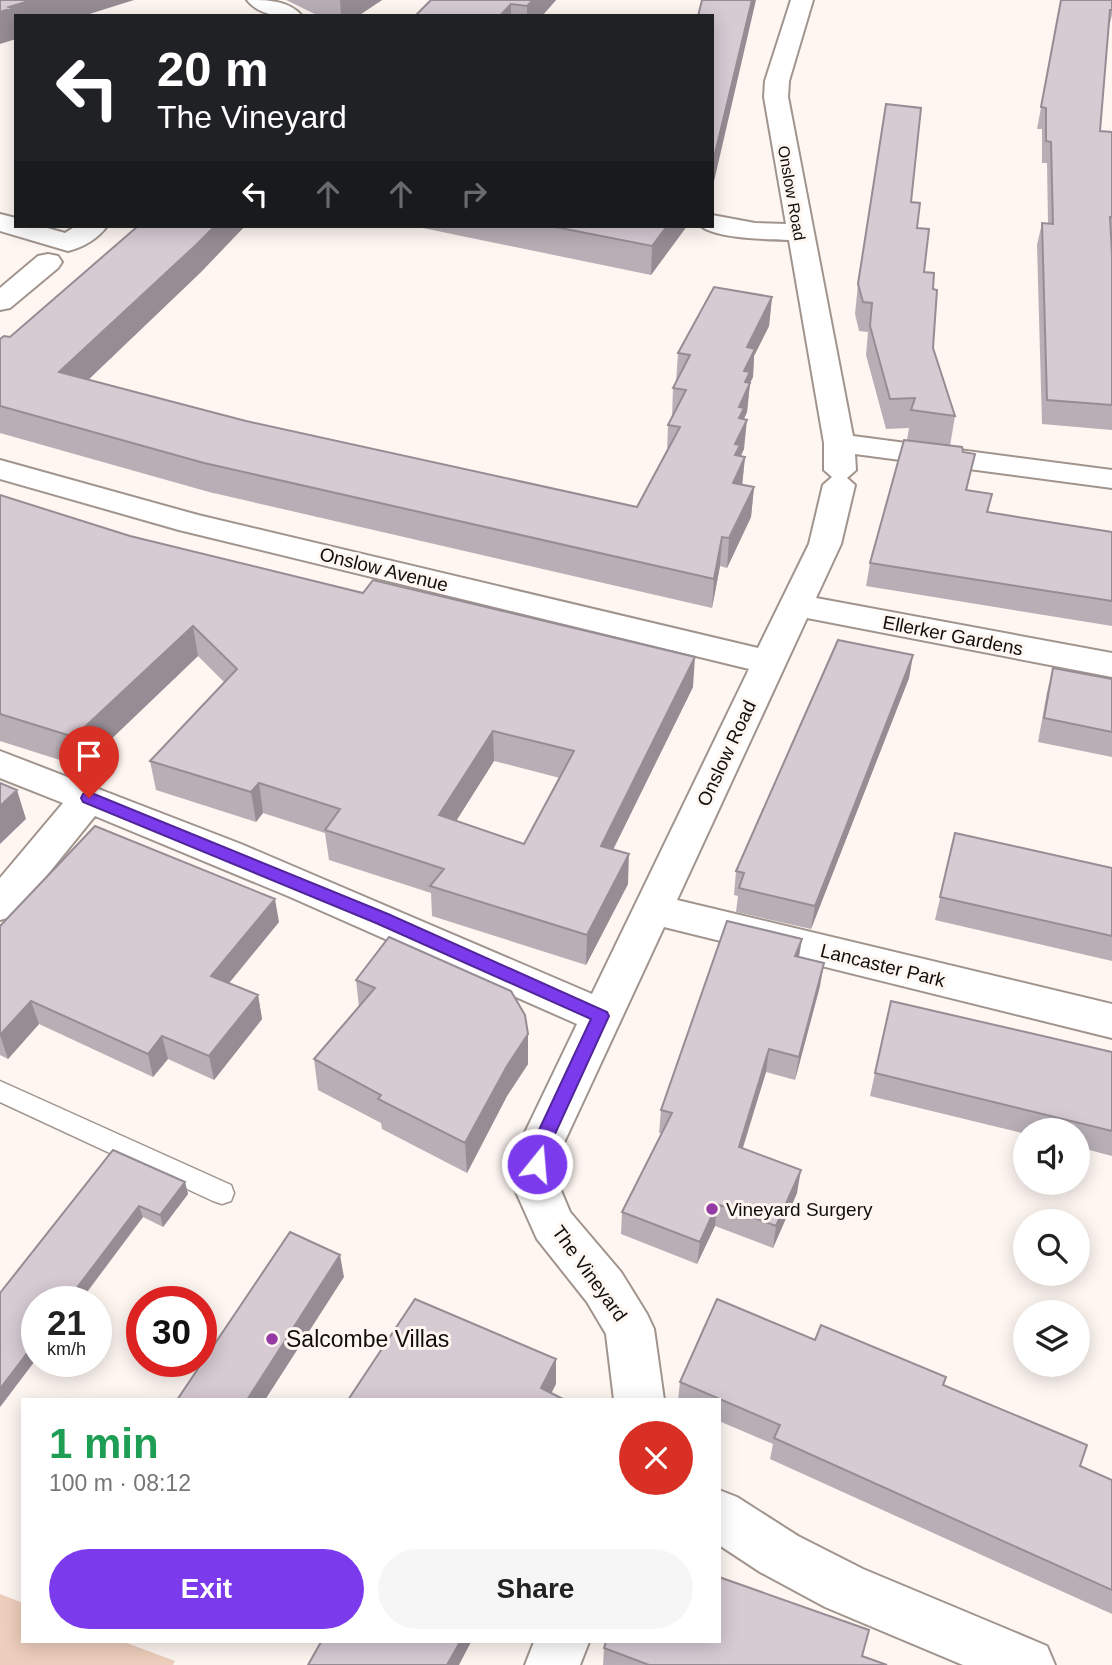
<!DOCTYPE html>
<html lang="en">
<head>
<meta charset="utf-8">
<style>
  :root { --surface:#fff; --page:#f6f6f6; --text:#222; --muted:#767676; --accent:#7c3aed }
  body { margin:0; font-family:Arial,sans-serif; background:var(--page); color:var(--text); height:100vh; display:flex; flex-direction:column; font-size:26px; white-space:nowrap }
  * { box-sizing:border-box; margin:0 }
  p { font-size:23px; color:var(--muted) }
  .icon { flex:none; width:38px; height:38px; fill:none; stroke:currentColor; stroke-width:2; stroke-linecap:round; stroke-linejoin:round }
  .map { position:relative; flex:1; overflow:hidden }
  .details { position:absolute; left:21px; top:1398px; width:700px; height:245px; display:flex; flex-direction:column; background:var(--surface); border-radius:0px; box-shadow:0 4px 18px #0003 }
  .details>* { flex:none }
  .top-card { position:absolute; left:14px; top:14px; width:700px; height:214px; border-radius:0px; box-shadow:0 4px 18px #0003; background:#202124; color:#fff; overflow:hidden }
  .controls { position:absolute; left:1013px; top:1118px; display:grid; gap:14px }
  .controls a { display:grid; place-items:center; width:77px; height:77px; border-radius:50%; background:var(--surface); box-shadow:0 4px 18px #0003; font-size:35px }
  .speed { position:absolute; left:21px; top:1286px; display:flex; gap:14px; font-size:35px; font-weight:700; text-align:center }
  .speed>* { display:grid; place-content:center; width:91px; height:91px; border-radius:50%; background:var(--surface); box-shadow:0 4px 18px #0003; line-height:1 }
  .speed small { font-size:18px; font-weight:400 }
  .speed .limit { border:10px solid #d22; background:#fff; color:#111 }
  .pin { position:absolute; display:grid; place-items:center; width:60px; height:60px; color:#fff; margin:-72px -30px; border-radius:50% 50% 50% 0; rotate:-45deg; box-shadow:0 0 7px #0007 }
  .pin .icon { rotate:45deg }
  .me { position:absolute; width:77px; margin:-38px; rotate:17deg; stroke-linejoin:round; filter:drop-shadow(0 0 5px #0008) }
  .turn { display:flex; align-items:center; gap:24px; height:147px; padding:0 28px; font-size:32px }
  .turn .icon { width:91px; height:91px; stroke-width:2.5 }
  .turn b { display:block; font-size:49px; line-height:60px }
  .lanes { display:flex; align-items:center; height:66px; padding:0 28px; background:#0003; justify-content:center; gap:35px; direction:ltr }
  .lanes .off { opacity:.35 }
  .round { display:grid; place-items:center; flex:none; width:74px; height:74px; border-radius:37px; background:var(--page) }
  .overview { display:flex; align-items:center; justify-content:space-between; height:119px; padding:0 28px }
  h1 { font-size:42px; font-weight:700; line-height:52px; color:#1e9e55 }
  .button { display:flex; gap:14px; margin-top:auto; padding:14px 28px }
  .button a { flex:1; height:80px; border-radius:42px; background:var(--accent); color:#fff; font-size:28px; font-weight:700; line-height:80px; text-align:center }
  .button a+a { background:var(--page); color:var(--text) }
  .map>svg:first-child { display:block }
</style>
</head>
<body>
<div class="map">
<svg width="1112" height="1665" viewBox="0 0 1112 1665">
  <rect width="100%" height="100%" fill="#fef6f1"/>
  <path fill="#eecebc" d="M 0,1594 L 23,1603 L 23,1642 L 124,1642 L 175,1661 L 173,1665 L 0,1665 Z"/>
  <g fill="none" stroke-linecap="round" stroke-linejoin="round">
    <g stroke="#a1948d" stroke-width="3">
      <path id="service" d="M 0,1081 L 231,1185 L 234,1193 L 231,1201 L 222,1204 L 213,1201 L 0,1102 Z"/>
    </g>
    <g stroke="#a1948d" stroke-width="4">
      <path id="minor" d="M 247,0 C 266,0 289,0 302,16 C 283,16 260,17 247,0 Z
        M 791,0 L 813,0 L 789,81 L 788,97 L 853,436 L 1112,470 L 1112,488 L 855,454 L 856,470 L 847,478 L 855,485 L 841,544 L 816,598 L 1112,653 L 1112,677 L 807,618 L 677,900 L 1112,1004 L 1112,1038 L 664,927 L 562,1147 L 557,1181 L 570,1212 L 621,1272 L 647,1314 L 654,1329 L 664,1400 L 614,1400 L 606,1334 L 587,1302 L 537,1239 L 511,1181 L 518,1147 L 577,1024 L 288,896 L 95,816 L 14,916 L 0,920 L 0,878 L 63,803 L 0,778 L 0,751 L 241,844 L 592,994 L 749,669 L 179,530 L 0,479 L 0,460 L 198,515 L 758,648 L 809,544 L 823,485 L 832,477 L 824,470 L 824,443 L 789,240 C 767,239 717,239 701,226 L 712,226 L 712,215 L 755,223 L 786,224 L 764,97 L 765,81 Z
        M 0,214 L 16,218 L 16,226 L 40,226 L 65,233 L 76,226 L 107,226 C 99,238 82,248 68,251 L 0,231 Z
        M 48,254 L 58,256 L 62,262 L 58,268 L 10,308 L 0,310 L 0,288 L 38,256 Z
        M 719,1490 L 737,1497 L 798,1536 L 863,1569 L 1047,1646 L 1055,1665 L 963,1665 L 825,1607 L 760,1572 L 719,1545 Z
        M 534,1642 L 589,1642 L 580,1665 L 525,1665 Z"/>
    </g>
    <use href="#service" fill="#fff" fill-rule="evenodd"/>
    <use href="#minor" fill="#fff" fill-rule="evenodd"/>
  </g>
  <path fill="#b8aeb5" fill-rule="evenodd" d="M 286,0 L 382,0 L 358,16 L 319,16 Z
    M 431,0 L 556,0 L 542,16 L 415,16 Z
    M 1061,0 L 1112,0 L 1112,15 L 1108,31 L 1100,131 L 1112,132 L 1112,430 L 1042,424 L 1037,245 L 1042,223 L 1048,223 L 1047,163 L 1042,163 L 1042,129 L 1037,129 Z
    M 911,202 L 924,272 L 933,289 L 933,348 L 955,416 L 950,446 L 963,452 L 975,454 L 967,490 L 992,494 L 988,512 L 1112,532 L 1112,626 L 866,586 L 870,563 L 907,440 L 909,428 L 886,429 L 866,355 L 868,332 L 859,331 L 855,314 L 858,284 Z
    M 138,226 L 245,226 L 201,272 L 88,380 L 246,421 L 637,507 L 667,452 L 668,425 L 672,417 L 673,388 L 676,382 L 678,353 L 772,297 L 769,326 L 754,356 L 753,377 L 750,383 L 747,412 L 744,419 L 744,449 L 741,456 L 745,457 L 742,485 L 754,487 L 751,517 L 727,568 L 720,566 L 712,608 L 209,492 L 0,433 L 0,339 L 10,337 Z
    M 413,226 L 687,226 L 651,275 Z
    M 0,495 L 130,536 L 693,687 L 613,850 L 628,884 L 586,965 L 432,916 L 431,893 L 329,860 L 325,833 L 263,813 L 256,822 L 156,790 L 150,761 L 224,682 L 198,656 L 82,767 L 0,741 ZM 494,761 L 560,778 L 524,844 L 456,821 Z
    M 913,655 L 909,678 L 811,929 L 736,912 L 738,896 L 734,895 L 736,871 Z
    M 1053,668 L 1112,679 L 1112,757 L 1038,742 L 1047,692 Z
    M 955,833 L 1112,868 L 1112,961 L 935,920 Z
    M 279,922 L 229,983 L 258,995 L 262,1019 L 214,1080 L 168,1059 L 153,1077 L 39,1024 L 8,1059 L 0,1055 L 0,926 Z
    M 799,957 L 820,986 L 795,1080 L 766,1072 L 743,1148 L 797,1193 L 773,1248 L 715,1226 L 697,1264 L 621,1234 L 622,1212 L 662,1133 L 659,1133 L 661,1110 Z
    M 356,980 L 528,1034 L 528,1064 L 507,1096 L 467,1173 L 382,1129 L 381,1123 L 318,1090 L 314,1059 L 359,1007 Z
    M 1112,1052 L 1112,1156 L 1078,1147 L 1078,1130 L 1026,1130 L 1026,1134 L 870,1096 L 875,1073 Z
    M 113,1150 L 185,1182 L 188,1194 L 163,1227 L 143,1217 L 80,1302 L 37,1302 L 37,1358 L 0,1407 L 0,1293 Z
    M 815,1340 L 944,1385 L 1080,1466 L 1112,1480 L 1112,1614 L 770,1459 L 773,1444 L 719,1421 L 719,1400 L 678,1400 L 680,1382 Z
    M 604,1648 L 862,1656 L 887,1665 L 603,1665 Z"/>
  <path fill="#968d94" d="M 32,0 L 134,0 L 83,16 L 16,16 L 16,39 L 0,44 L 0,12 L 9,7 Z
    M 340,0 L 382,0 L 358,16 L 341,16 Z
    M 533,0 L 556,0 L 542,16 L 527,16 L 527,6 Z
    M 752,0 L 756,0 L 712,190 L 712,166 Z
    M 511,4 L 511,16 L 500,16 Z
    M 215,226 L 245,226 L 201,272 L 66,401 L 59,372 Z
    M 667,226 L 687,226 L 651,275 L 652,246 Z
    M 772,297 L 769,326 L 754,356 L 753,377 L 750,383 L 747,412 L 742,423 L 747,420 L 744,449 L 738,461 L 745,457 L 742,486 L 731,513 L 733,473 L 739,407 L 747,347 Z
    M 754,487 L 751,517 L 727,568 L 729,538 Z
    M 722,537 L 720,566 L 712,608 L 714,579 Z
    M 193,626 L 198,656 L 82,767 L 74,737 Z
    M 913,655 L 909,678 L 811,929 L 815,906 Z
    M 695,657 L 693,687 L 600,876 L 601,846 Z
    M 493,731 L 494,761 L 441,845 L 439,815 Z
    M 259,783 L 263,813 L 256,822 L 251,792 Z
    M 17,790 L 26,819 L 0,844 L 0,806 Z
    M 629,854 L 628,884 L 586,965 L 587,935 Z
    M 275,899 L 279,922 L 216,999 L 211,976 Z
    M 802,939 L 798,963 L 795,956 Z
    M 824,963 L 820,986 L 795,1080 L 799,1057 Z
    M 258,995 L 262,1019 L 214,1080 L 209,1056 Z
    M 31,1001 L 39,1024 L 8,1059 L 0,1035 Z
    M 528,1034 L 528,1064 L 507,1096 L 467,1173 L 465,1143 L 507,1066 Z
    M 162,1036 L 168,1059 L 153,1077 L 148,1054 Z
    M 769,1049 L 766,1072 L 736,1169 L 739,1147 Z
    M 801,1170 L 797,1193 L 773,1248 L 776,1226 Z
    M 185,1182 L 188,1194 L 163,1227 L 160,1215 Z
    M 717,1204 L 715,1226 L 697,1264 L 700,1242 Z
    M 139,1206 L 143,1217 L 79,1302 L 70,1297 Z
    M 340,1255 L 344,1277 L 265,1400 L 247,1400 Z
    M 37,1340 L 37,1358 L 0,1407 L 0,1389 Z
    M 556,1359 L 556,1384 L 548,1400 L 541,1388 Z
    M 460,1642 L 471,1642 L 459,1665 L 447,1665 Z"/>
  <path fill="#d6cad3" stroke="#968d94" stroke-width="2" fill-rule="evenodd" d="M 0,0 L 32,0 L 9,7 L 12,8 L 0,12 Z
    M 431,0 L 533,0 L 527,6 L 511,4 L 500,16 L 415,16 Z
    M 702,0 L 752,0 L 712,166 L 712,16 L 698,16 Z
    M 1061,0 L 1112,0 L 1112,10 L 1110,10 L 1100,131 L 1112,132 L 1112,217 L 1110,217 L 1112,255 L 1112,405 L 1047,400 L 1042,223 L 1053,224 L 1051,142 L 1046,141 L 1046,108 L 1041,107 Z
    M 886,104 L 921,108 L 911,202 L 920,203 L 917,228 L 929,229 L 924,272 L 934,273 L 933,289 L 937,290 L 933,348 L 955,416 L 911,410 L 915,398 L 890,399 L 870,326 L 872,303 L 863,302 L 858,284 Z
    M 138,226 L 215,226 L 197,244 L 59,372 L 246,421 L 637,507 L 680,427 L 668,425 L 686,390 L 673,388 L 690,355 L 678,353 L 714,287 L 772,297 L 747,347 L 755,349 L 744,371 L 750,372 L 745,382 L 750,383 L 739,407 L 744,408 L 739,418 L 747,420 L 735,444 L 740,445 L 735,455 L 745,457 L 733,483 L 754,487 L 729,538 L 722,537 L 714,579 L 204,463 L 0,406 L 0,339 L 4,336 L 10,337 Z
    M 550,226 L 667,226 L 652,246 Z
    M 904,440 L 962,447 L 963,452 L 975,454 L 966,490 L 992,494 L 987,512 L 1112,532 L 1112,601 L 870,563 Z
    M 0,495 L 130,536 L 363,593 L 373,580 L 695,657 L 601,846 L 629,854 L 587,935 L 430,886 L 444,869 L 325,830 L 340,809 L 259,783 L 251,792 L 150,761 L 237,669 L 193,626 L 74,737 L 0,714 ZM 493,731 L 574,751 L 524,844 L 439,815 Z
    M 838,640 L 913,655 L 815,906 L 739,888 L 744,873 L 736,871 Z
    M 1053,668 L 1112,679 L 1112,732 L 1044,718 Z
    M 0,783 L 17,790 L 0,806 Z
    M 95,826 L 275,899 L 211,976 L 258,995 L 209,1056 L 162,1036 L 148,1054 L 31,1001 L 0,1035 L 0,926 Z
    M 955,833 L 1112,868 L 1112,936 L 940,897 Z
    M 727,921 L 802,939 L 795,956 L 824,963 L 799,1057 L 769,1049 L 739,1147 L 801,1170 L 776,1226 L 717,1204 L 700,1242 L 622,1212 L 672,1113 L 661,1110 Z
    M 389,937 L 511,991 L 525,1015 L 528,1034 L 507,1066 L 465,1143 L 378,1099 L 381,1095 L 314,1059 L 375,988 L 356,980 Z
    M 891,1001 L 1112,1052 L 1112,1131 L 875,1073 Z
    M 113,1150 L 185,1182 L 160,1215 L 139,1206 L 70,1297 L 80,1302 L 37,1302 L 37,1340 L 0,1389 L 0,1293 Z
    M 290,1232 L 340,1255 L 247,1400 L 177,1400 Z
    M 415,1299 L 556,1359 L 541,1388 L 565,1400 L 348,1400 Z
    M 717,1299 L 815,1340 L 821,1325 L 946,1377 L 943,1385 L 1087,1445 L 1080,1466 L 1112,1480 L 1112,1590 L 774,1438 L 780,1425 L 680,1382 Z
    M 719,1577 L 869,1630 L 862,1656 L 887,1665 L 649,1665 L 604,1648 L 606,1642 L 719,1642 Z
    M 321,1642 L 460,1642 L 447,1665 L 308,1665 Z"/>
  <path fill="#7c3aed" stroke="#51269a" stroke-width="2" d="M 89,792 L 388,914 L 607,1012 L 609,1016 L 549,1147 L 544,1170 L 537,1172 L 531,1170 L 528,1164 L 531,1147 L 591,1019 L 376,923 L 83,802 L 81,798 L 83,794 Z"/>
  <g fill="#953aa5" stroke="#fef6f1" stroke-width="2.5">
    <circle cx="712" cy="1209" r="7"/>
    <circle cx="272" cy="1339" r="7"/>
  </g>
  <g text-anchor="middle" stroke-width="6" stroke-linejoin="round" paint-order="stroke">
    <g font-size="16" fill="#120d0b" stroke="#fef6f1">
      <text transform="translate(792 193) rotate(80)" y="6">Onslow Road</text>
    </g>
    <g font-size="19" fill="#120d0b" stroke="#fef6f1">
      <text transform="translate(384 569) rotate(14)" y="7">Onslow Avenue</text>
      <text transform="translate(953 635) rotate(11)" y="7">Ellerker Gardens</text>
      <text transform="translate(726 753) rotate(-65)" y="7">Onslow Road</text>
      <text transform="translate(883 965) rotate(14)" y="7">Lancaster Park</text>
      <text transform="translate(590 1273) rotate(54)" y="7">The Vineyard</text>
    </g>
    <g font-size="19" fill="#120d0b" stroke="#fef6f1" text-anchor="start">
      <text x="726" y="1216">Vineyard Surgery</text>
    </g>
    <g font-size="23" fill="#120d0b" stroke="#fef6f1" text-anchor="start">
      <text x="286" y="1347">Salcombe Villas</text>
    </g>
  </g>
</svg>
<div class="controls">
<a><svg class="icon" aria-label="sound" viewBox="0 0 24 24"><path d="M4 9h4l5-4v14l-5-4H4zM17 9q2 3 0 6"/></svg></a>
<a><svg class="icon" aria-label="search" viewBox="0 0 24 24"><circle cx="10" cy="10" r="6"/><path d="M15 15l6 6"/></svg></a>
<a><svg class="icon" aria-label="layers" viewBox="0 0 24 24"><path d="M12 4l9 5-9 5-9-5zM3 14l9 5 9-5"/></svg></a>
</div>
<div class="speed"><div>21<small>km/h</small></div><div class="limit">30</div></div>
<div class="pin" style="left:89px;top:798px;background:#d93025"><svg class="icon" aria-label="arrive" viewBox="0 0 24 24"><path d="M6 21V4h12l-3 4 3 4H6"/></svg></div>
<svg class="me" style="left:537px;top:1164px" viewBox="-20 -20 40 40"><circle r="17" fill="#7c3aed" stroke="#fff" stroke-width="3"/><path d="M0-11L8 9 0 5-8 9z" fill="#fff"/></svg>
<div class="top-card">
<div class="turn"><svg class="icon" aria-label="left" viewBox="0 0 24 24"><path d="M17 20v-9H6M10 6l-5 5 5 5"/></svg><div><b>20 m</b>The Vineyard</div></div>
<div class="lanes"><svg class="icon" aria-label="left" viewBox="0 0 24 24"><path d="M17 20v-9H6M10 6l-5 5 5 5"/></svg><svg class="icon off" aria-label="ahead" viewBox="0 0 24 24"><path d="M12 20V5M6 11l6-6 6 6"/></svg><svg class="icon off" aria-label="ahead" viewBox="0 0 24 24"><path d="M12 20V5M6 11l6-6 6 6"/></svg><svg class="icon off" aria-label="right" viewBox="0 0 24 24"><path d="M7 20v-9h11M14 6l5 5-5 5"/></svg></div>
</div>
<section class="details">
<div class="overview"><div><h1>1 min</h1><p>100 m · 08:12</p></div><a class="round" style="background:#d93025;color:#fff"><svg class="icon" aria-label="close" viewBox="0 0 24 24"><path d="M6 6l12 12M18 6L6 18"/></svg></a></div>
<div class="button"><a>Exit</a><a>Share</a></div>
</section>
</div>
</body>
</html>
